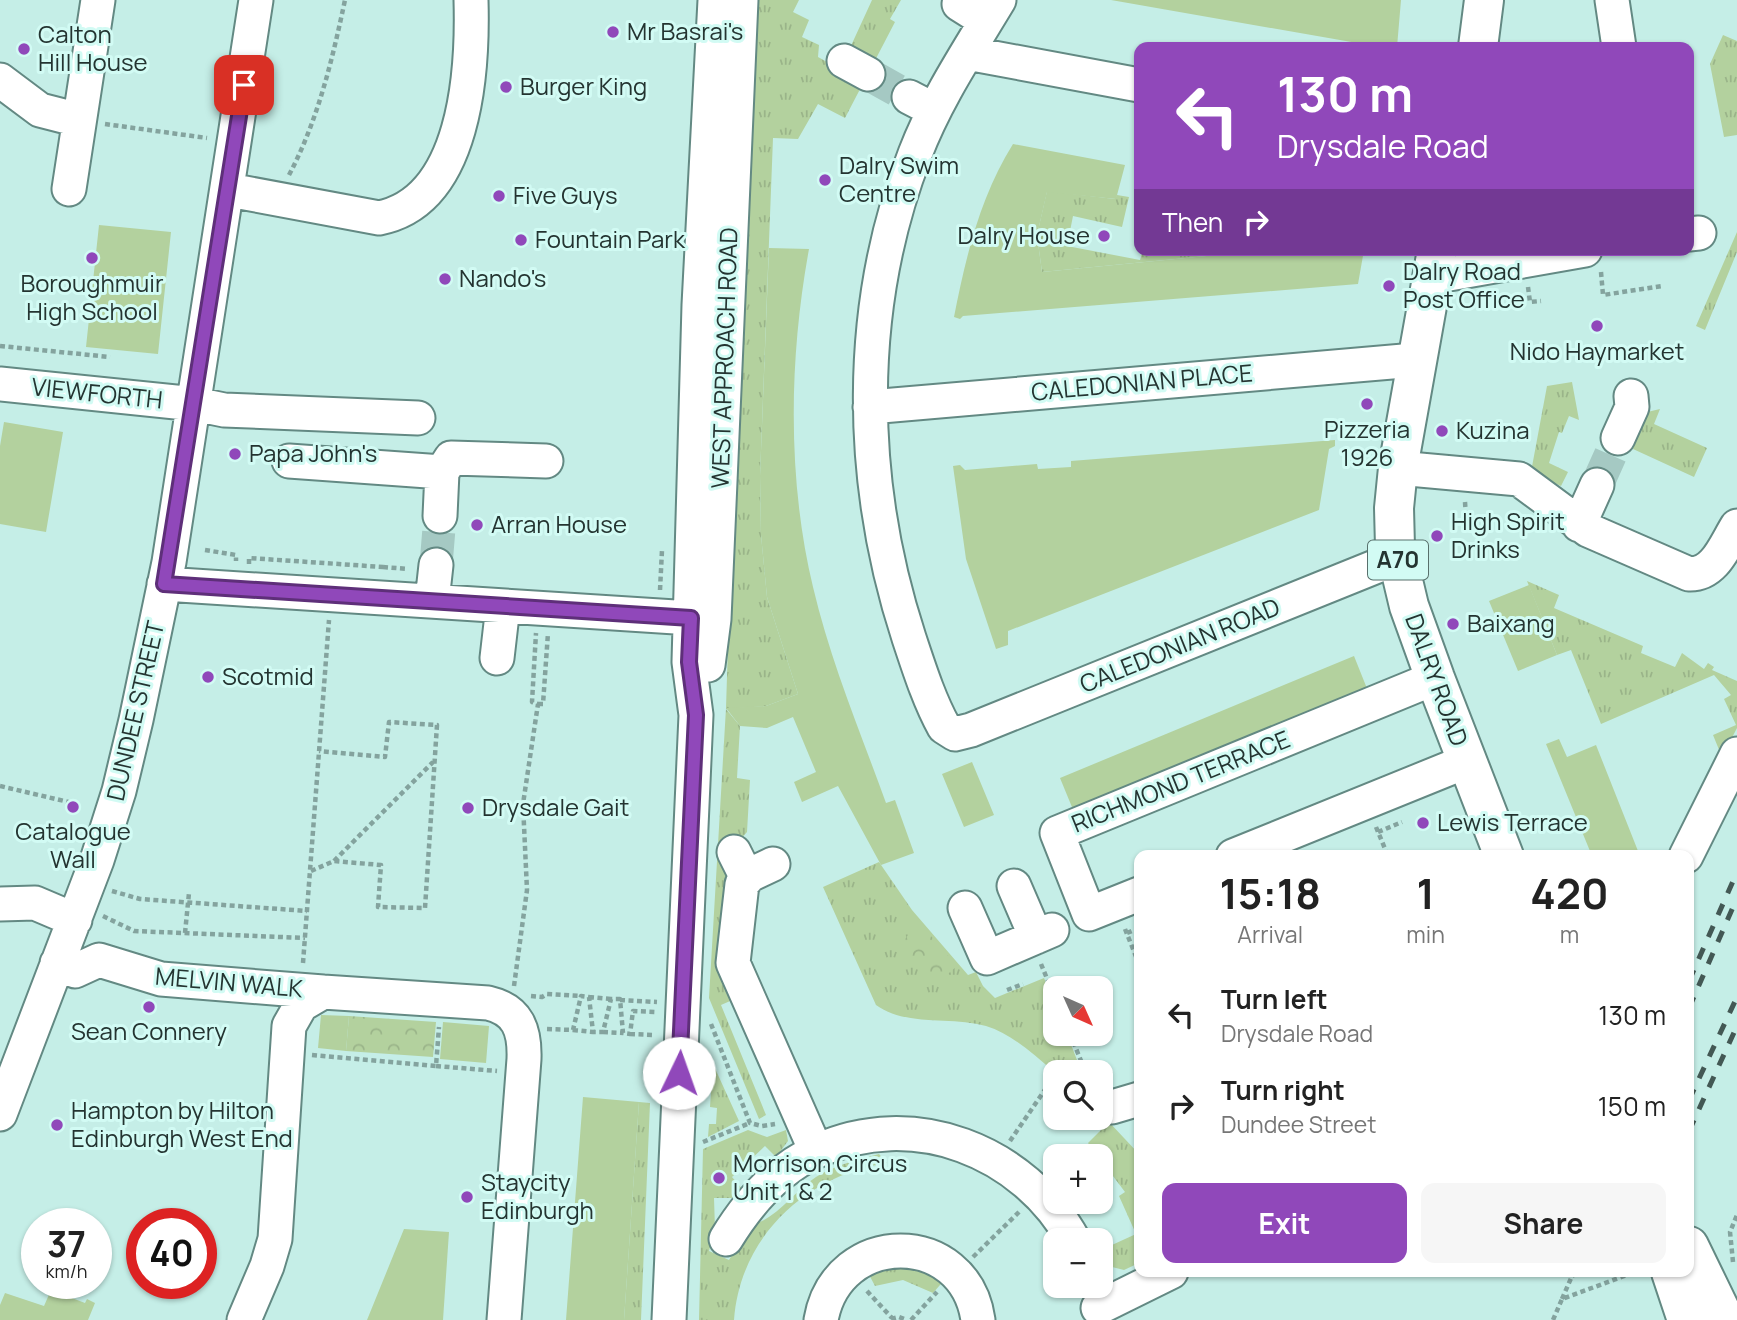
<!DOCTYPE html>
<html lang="en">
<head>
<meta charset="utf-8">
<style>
  :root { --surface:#fff; --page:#f6f6f6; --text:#222; --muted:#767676; --accent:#9048ba }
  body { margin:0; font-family:Manrope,sans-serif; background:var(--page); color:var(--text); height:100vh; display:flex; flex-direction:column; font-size:26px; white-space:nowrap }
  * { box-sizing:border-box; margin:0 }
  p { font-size:23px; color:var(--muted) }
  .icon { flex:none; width:38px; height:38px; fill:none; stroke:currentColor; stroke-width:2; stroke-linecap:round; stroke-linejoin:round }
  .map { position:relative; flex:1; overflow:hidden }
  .side { position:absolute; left:1134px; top:850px; width:560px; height:427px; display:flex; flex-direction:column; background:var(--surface); border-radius:14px; box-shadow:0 2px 5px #0004 }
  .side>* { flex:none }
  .guide { position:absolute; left:1134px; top:42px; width:560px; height:214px; border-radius:14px; box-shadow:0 2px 5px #0004; background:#9048ba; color:#fff; overflow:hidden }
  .needle { width:46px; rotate:135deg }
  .fabs { position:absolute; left:1043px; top:976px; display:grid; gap:14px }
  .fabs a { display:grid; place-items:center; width:70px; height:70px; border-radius:14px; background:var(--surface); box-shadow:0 2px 5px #0004; font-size:35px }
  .speed { position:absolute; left:21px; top:1208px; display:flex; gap:14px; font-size:35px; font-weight:700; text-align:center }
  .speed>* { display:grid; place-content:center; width:91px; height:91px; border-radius:50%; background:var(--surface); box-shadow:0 2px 5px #0004; line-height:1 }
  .speed small { font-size:18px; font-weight:400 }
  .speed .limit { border:10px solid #d22; background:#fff; color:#111 }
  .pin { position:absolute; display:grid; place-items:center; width:60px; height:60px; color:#fff; margin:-30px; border-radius:14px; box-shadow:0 4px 10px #0006 }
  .me { position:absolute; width:77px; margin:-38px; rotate:3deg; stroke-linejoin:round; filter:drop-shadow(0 0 5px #0008) }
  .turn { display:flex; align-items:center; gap:24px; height:147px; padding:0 28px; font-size:32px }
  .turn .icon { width:91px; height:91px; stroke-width:2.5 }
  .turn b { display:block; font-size:49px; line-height:60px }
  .then { display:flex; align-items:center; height:66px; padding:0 28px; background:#0003; gap:14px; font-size:26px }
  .eta { display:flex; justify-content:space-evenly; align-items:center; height:119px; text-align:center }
  .eta b { font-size:42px; font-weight:700; line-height:49px }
  .primary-button { display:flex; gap:14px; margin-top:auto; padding:14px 28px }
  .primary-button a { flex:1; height:80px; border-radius:14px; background:var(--accent); color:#fff; font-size:28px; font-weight:700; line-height:80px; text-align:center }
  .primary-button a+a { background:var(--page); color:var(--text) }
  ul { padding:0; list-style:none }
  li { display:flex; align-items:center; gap:21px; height:91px; padding:0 28px }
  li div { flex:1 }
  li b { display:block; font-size:26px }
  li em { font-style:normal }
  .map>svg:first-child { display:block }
</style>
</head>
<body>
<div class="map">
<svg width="1737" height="1320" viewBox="0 0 1737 1320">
  <defs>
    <pattern id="grass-tufts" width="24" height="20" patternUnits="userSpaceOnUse" patternTransform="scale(1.75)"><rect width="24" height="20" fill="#b3d19e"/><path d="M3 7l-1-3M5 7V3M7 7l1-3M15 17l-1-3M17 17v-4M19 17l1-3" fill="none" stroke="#9ab489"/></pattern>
    <pattern id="park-crowns" width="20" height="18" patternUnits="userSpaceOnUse" patternTransform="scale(1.75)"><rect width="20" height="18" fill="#b3d19e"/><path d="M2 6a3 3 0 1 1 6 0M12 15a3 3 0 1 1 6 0" fill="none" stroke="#9ab489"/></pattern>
  </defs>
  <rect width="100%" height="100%" fill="#c5eee7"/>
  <path fill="url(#grass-tufts)" d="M 753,0 L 799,0 L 793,12 L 809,20 L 802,37 L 819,45 L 818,57 L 838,68 L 844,61 L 872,0 L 901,0 L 890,19 L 895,22 L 845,118 L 818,104 L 798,139 L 773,138 L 760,476 L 761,535 L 767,597 L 798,694 L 766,706 L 726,709 L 740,726 L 737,778 L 750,780 L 747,832 L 739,841 L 728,867 L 737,998 L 721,1005 L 766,1115 L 759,1119 L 709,998 L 726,708 L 739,296 Z
    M 1723,35 L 1737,41 L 1737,135 L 1724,137 L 1710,64 Z
    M 1047,191 L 1115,199 L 1117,195 L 1129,197 L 1122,227 L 1073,216 L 1067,246 L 1140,260 L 1143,250 L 1268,250 L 1042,272 L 1037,235 Z
    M 1737,232 L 1737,252 L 1705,330 L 1696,326 Z
    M 1572,382 L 1579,420 L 1569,416 L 1562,433 L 1559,432 L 1549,463 L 1568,472 L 1561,486 L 1531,472 L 1547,386 Z
    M 1660,409 L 1654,424 L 1707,448 L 1694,477 L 1633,449 L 1634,445 L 1627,442 L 1643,413 Z
    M 1527,581 L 1559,595 L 1554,608 L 1643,646 L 1641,653 L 1675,667 L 1682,653 L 1704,669 L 1708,663 L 1714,667 L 1712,670 L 1737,681 L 1737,728 L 1722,757 L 1713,735 L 1736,725 L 1724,699 L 1731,695 L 1714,675 L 1601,724 L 1571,650 L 1557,655 Z
    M 879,862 L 912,910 L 968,975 L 976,972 L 983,986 L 995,998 L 1044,978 L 1055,1006 L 1055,1034 L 1067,1034 L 1082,1073 L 1063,1061 L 1053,1071 C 1033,1054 1012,1034 986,1026 C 951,1016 906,1027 876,1005 L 823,887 Z
    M 713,1064 L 739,1121 L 708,1137 L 709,1124 L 716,1124 L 717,1108 L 710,1107 Z
    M 639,1102 L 650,1103 L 641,1320 L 624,1320 Z
    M 1109,1122 L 1139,1154 L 1139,1263 L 1124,1270 L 1108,1266 L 1101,1250 L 1136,1234 L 1119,1196 L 1125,1192 L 1088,1143 Z
    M 748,1130 L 767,1137 L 786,1130 L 788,1141 L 776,1157 L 765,1146 L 732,1177 L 744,1191 L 735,1198 L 714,1198 L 715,1229 L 709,1251 L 729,1260 L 749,1226 C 776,1220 793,1192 816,1177 C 835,1165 857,1160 879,1154 L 887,1163 C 807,1175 740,1236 734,1320 L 699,1320 L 703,1149 Z
    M 887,1259 L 947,1277 L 933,1293 L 903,1280 L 875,1286 L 865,1267 Z"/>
  <path fill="url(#park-crowns)" d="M 918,921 L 957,966 L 949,973 L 929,976 L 909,960 L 903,942 Z
    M 349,1016 L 436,1022 L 433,1057 L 346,1051 Z"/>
  <path fill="#b3d19e" d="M 1111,0 L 1401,0 L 1397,47 L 1380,47 Z
    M 1013,144 L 1125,165 L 1116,199 L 1047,192 L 1037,235 L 1042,272 L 1268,250 L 1364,250 L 1358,284 L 963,316 L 960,319 L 954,317 C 966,256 980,197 1013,144 Z
    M 99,225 L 171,232 L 158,354 L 86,347 Z
    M 769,248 L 809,249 C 789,358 787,479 813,587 C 830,660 860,731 886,803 L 895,800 L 914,853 L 881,865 L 838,786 L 802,802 L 794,782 L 816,772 L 793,717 L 767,728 L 740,726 L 726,708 L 766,706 L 798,694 L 767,597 L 761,535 L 760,476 Z
    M 4,422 L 63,432 L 46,532 L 0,524 L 0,446 Z
    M 1335,440 L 1335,446 L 1329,449 L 1319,510 L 1008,631 L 1008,645 L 996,649 L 966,559 L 953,466 L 960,465 L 965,470 L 1037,464 L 1038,469 L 1071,467 L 1071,461 Z
    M 1529,585 L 1557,655 L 1518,671 L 1489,601 Z
    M 1354,656 L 1370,696 L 1074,812 L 1060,778 Z
    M 1559,739 L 1567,757 L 1596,745 L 1640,856 L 1592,856 L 1546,744 Z
    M 972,762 L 994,815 L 964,827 L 942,774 Z
    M 321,1015 L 349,1016 L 346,1051 L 318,1048 Z
    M 443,1022 L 489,1026 L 486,1063 L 440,1059 Z
    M 583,1097 L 639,1102 L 624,1320 L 566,1320 Z
    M 404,1229 L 449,1232 L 443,1320 L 367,1320 Z
    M 51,1290 L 85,1303 L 87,1299 L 95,1303 L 88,1320 L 0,1320 L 0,1305 L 5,1293 L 44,1306 Z"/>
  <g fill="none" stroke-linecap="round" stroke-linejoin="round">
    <path stroke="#a5c9c3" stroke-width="33" stroke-dasharray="33 17" stroke-linecap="butt" d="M 868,74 L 909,97
      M 1597,485 L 1618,438
      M 436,565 L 440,516"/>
    <g stroke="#638983" stroke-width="37">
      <path id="minor" d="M 999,0 C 969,50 936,99 915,154 C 855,308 858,482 909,638 C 919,668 929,700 944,727 L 955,734 L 971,730 L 1397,558
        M 1612,0 L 1619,47
        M 959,4 L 986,21
        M 967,53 L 1139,85
        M 844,61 L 868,74
        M 0,80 L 40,110 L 79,120
        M 909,97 L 934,110
        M 69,189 L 98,0
        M 229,190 L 379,218 C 466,201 473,71 471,0
        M 1689,234 L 1699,233
        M 1432,277 L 1585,250
        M 0,384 L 195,404 L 224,410 L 418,418
        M 870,407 L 1415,360
        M 1618,438 L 1632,407 L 1631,396
        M 289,461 L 442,472
        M 1398,468 L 1519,479 L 1588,530 L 1689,574 C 1715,575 1725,545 1737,526
        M 440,516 L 442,472 L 451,458 L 546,461
        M 1579,525 L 1597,485
        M 164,584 L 691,618
        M 432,601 L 436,565
        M 497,658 L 503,606
        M 708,665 L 714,619 L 741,0
        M 734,852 L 747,878
        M 1233,856 L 1465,762
        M 1686,856 L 1737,754
        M 773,864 L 750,875 L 742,884 L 733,963 L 816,1151
        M 1014,886 L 1036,937
        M 1139,894 L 1089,914 L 1057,833 L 1435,678
        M 0,904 L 35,903 L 75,920
        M 965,908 L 987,958 L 1052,930
        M 57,963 L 75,971 L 99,960 L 161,979 L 323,992
        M 1112,1107 L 1139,1099
        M 0,1114 L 97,860 L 119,791 L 136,720 L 169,562 L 256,0
        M 726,1239 C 748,1203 777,1169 817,1151 C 913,1107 1024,1150 1074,1241
        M 1098,1308 L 1171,1272
        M 244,1320 L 267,1266 L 275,1239 L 289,1026 L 301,1005 L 323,992 L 488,1003 C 518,1010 525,1030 524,1059 L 504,1320
        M 669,1320 L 696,715 L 689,662 L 699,305 L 715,0
        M 821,1320 C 837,1228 965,1228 978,1320"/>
    </g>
    <g stroke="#638983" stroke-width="42">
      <path id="major" d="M 1478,47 L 1484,0
        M 1437,250 L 1398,468 L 1394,508 L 1395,547 L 1409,606 L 1435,678 L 1504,856
        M 1689,1246 L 1725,1320
        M 1671,1272 L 1687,1320"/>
    </g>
    <path stroke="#84a39e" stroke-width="4.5" stroke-dasharray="5 3.5" stroke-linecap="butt" d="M 105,124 L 207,138
      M 289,175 C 318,120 332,61 345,0
      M 1601,272 L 1603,295 L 1662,286
      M 1528,287 L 1530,302 L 1541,301
      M 0,346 L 110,357
      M 1465,502 L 1466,517
      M 205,550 L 236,555 L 236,561
      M 249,564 L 249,558 L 383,567
      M 383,567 L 408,569
      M 660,590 L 662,550
      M 538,704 L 543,704 L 548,633
      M 0,786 L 77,804
      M 1376,827 L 1388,856
      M 1378,832 L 1402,822
      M 1319,856 L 1320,855
      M 334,861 L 433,762
      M 311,871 L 334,861 L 381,865 L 378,907 L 425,908 L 437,725 L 389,722 L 385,757 L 319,751
      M 112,891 L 140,899 L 307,911
      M 103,916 L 134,931 L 305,938
      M 1125,929 L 1139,964
      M 185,933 L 189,893
      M 1127,933 L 1139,928
      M 303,963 L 329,620
      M 1041,964 L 1055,998
      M 514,986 L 527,890 L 523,804 L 538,704 L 532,702 L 536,633
      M 1007,990 L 1023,984
      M 531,996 L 542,997 L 547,994 L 581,996
      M 589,997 L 611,999
      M 620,1000 L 657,1002
      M 711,1024 L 750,1123 L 762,1126 L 775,1124
      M 547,1029 L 573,1030 L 581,996 L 589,997 L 593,1032 L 603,1032 L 611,999 L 620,999 L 623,1033 L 630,1034 L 633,1011 L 655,1012
      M 573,1030 L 593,1032
      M 603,1032 L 623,1033
      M 630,1034 L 654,1035
      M 1070,1034 L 1086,1073
      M 1073,1043 L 1094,1034
      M 312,1055 L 436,1066 L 439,1027
      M 436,1066 L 497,1071
      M 1059,1073 L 1069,1073
      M 1108,1082 L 1107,1074 L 1114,1069
      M 1010,1141 L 1055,1075
      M 703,1142 L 750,1123
      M 973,1257 L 1019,1212
      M 1733,1262 L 1730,1232 L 1737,1215
      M 867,1291 L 892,1318
      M 1562,1299 L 1572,1276 L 1580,1272
      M 891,1319 L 899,1317 L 907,1320
      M 911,1320 L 937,1292
      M 1553,1320 L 1562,1299 L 1635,1272"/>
    <use href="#minor" stroke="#fff" stroke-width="33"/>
    <use href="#major" stroke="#fff" stroke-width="38"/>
    <path stroke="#435854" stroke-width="5" stroke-dasharray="12 12" stroke-linecap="butt" d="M 1689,981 L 1737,872
      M 1689,1008 L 1737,898
      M 1689,1100 L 1737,997
      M 1689,1131 L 1737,1026"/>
  </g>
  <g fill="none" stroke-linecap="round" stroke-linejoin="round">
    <g stroke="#5e2f79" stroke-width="18">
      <path id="route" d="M 244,85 L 164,584 L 691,618 L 689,662 L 696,715 L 679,1073"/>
    </g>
    <use href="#route" stroke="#9048ba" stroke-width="12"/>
  </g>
  <g fill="#9048ba" stroke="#d2fbf4" stroke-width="2.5">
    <circle cx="613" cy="32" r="7"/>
    <circle cx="24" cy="49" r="7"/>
    <circle cx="506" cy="87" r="7"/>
    <circle cx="825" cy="180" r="7"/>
    <circle cx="499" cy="196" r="7"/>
    <circle cx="1104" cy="236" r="7"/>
    <circle cx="521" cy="240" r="7"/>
    <circle cx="92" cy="258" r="7"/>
    <circle cx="445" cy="279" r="7"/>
    <circle cx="1389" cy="286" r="7"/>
    <circle cx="1597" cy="326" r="7"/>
    <circle cx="1367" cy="404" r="7"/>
    <circle cx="1442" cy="431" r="7"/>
    <circle cx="235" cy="454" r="7"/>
    <circle cx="477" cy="525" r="7"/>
    <circle cx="1437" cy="536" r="7"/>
    <circle cx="1453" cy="624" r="7"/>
    <circle cx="208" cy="677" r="7"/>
    <circle cx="73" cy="807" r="7"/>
    <circle cx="468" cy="808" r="7"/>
    <circle cx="1423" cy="823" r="7"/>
    <circle cx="149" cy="1007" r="7"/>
    <circle cx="57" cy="1125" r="7"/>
    <circle cx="719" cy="1178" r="7"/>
    <circle cx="467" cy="1197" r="7"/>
  </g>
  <g text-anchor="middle" stroke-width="6" stroke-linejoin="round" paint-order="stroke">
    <rect fill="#d2fbf4" stroke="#58706c" stroke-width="2" x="1368" y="540.5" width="60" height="39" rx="5"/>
    <g font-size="23" font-weight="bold" fill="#243431">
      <text x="1398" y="568">A70</text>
    </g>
    <g font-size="24" fill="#243431" stroke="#d2fbf4" text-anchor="start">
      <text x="627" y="40">Mr Basrai's</text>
      <text x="38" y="43">Calton<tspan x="38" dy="28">Hill House</tspan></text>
      <text x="520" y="95">Burger King</text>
      <text x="839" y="174">Dalry Swim<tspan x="839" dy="28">Centre</tspan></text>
      <text x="513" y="204">Five Guys</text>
      <text x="1090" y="244" text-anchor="end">Dalry House</text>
      <text x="535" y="248">Fountain Park</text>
      <text x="1403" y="280">Dalry Road<tspan x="1403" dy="28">Post Office</tspan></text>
      <text x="459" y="287">Nando's</text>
      <text x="92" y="292" text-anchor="middle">Boroughmuir<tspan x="92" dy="28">High School</tspan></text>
      <text x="1597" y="360" text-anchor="middle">Nido Haymarket</text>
      <text x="1367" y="438" text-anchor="middle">Pizzeria<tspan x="1367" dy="28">1926</tspan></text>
      <text x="1456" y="439">Kuzina</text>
      <text x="249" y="462">Papa John's</text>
      <text x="1451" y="530">High Spirit<tspan x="1451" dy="28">Drinks</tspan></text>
      <text x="491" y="533">Arran House</text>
      <text x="1467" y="632">Baixang</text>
      <text x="222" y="685">Scotmid</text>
      <text x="482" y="816">Drysdale Gait</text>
      <text x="1437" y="831">Lewis Terrace</text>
      <text x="73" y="840" text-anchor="middle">Catalogue<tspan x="73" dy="28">Wall</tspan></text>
      <text x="149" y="1040" text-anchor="middle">Sean Connery</text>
      <text x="71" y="1119">Hampton by Hilton<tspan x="71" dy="28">Edinburgh West End</tspan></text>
      <text x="733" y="1172">Morrison Circus<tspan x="733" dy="28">Unit 1 &amp; 2</tspan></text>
      <text x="481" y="1191">Staycity<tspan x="481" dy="28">Edinburgh</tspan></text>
    </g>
    <g font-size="24" fill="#243431" stroke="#d2fbf4">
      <text transform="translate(725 358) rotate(-88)" y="8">WEST APPROACH ROAD</text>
      <text transform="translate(1142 383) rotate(-5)" y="8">CALEDONIAN PLACE</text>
      <text transform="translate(97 394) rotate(6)" y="8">VIEWFORTH</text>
      <text transform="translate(1180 646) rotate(-22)" y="8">CALEDONIAN ROAD</text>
      <text transform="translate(1436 680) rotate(70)" y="8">DALRY ROAD</text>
      <text transform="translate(136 711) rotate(-77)" y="8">DUNDEE STREET</text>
      <text transform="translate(1181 782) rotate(-22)" y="8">RICHMOND TERRACE</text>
      <text transform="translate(229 983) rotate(5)" y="8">MELVIN WALK</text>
    </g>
  </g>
</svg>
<div class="fabs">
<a><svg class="needle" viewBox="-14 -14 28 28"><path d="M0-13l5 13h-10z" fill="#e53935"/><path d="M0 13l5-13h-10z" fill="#767676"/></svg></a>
<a><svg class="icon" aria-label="search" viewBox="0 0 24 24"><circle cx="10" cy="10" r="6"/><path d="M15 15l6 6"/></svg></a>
<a>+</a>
<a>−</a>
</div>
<div class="speed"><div>37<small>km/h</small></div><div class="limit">40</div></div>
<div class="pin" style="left:244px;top:85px;background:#d93025"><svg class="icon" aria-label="arrive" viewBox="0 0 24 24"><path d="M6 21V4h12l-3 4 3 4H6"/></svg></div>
<svg class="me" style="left:679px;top:1073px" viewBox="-20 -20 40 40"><circle r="19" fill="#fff"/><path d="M0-13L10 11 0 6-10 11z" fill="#9048ba"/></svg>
<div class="guide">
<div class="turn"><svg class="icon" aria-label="left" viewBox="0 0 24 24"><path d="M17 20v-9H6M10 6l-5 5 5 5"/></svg><div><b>130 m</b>Drysdale Road</div></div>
<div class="then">Then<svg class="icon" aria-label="right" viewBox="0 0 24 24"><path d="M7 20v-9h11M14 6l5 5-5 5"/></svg></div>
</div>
<section class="side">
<div class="eta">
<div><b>15:18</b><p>Arrival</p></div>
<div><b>1</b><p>min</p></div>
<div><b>420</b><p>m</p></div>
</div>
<ul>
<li><svg class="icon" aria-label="left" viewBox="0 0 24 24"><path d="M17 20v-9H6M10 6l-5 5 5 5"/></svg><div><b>Turn left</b><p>Drysdale Road</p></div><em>130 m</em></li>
<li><svg class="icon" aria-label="right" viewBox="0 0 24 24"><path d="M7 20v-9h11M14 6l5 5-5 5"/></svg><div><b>Turn right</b><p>Dundee Street</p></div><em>150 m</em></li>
</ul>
<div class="primary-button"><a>Exit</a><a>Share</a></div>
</section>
</div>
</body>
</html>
